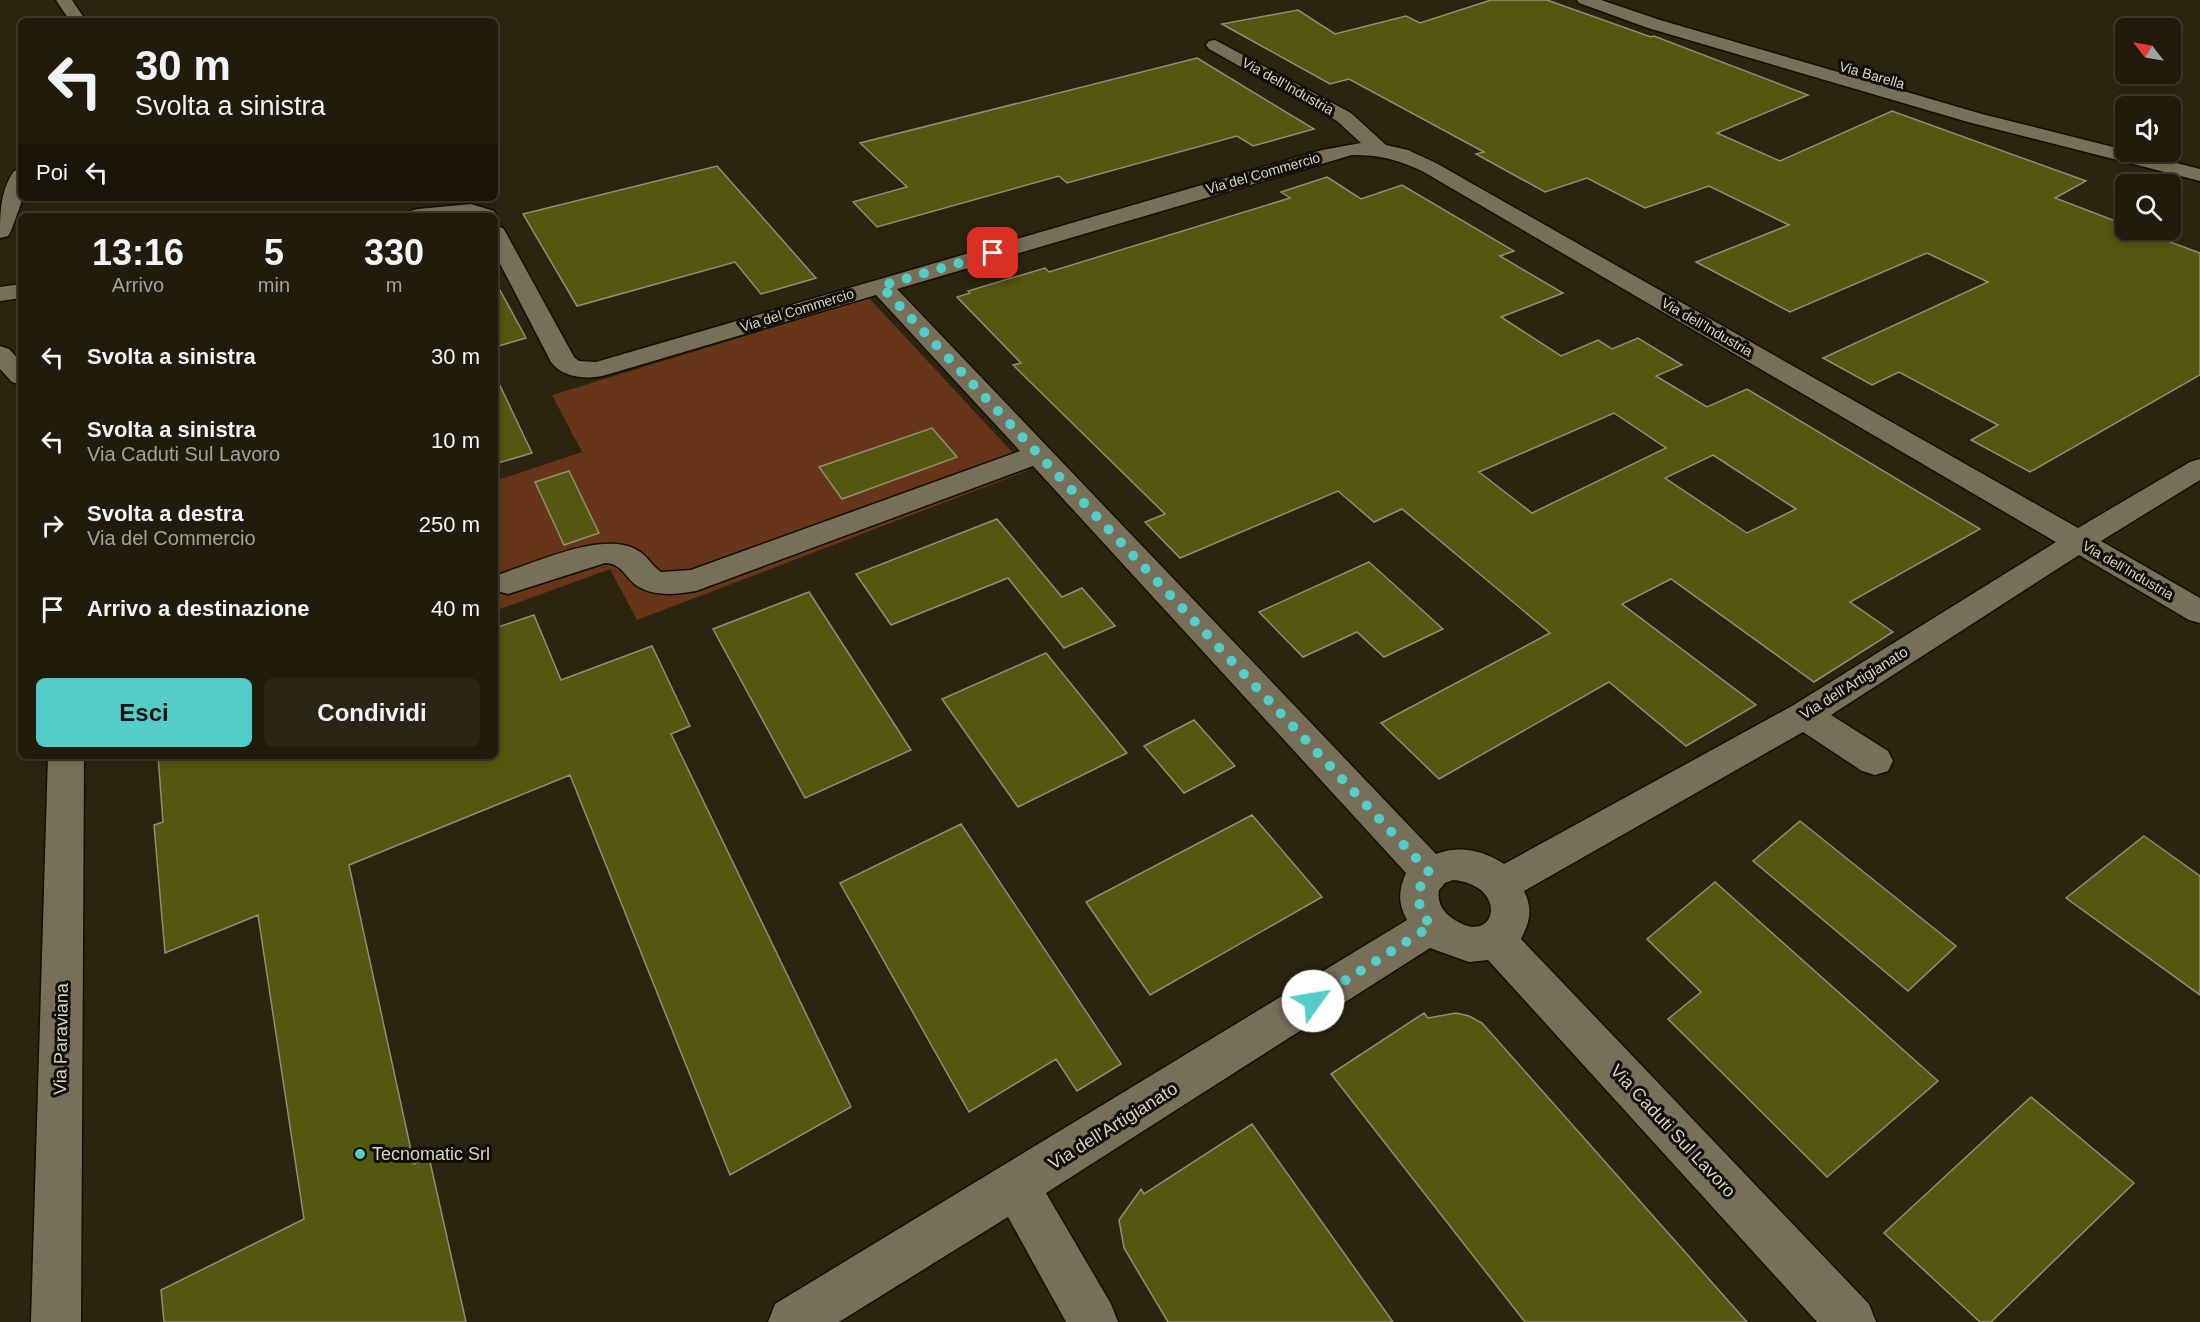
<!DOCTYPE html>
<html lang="it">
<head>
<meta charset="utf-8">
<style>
  :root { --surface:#211b0b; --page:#292414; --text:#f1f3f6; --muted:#a2a19d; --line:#3e392c; --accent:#54cdc8 }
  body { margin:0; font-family:Helvetica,sans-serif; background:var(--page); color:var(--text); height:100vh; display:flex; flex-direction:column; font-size:22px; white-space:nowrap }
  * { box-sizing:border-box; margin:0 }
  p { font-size:20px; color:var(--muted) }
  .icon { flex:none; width:33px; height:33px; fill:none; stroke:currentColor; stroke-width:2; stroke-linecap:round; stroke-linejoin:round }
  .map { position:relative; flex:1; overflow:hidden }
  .sheet { position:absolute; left:18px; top:213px; width:480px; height:546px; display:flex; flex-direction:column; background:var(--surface); border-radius:9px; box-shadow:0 3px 9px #0003,0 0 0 2px var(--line) }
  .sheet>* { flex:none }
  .banner { position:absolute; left:18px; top:18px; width:480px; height:183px; border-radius:9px; box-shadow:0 3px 9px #0003,0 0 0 2px var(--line); background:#211b0b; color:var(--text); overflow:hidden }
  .needle { width:39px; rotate:301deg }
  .tools { position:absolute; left:2115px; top:18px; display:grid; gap:12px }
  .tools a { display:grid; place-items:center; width:66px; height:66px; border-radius:9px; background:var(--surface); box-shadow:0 3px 9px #0003,0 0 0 2px var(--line); font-size:30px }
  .pin { position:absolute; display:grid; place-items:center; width:51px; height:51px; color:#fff; margin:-26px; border-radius:12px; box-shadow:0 3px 9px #0006 }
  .me { position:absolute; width:66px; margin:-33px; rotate:58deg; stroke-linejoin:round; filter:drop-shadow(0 0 4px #0008) }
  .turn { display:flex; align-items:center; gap:21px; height:126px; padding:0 18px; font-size:27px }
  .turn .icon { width:78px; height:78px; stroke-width:2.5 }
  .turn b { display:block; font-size:42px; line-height:51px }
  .then { display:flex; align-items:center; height:57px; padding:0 18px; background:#0003; gap:12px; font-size:22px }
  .eta { display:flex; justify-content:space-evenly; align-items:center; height:102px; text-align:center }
  .eta b { font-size:36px; font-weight:800; line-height:42px }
  .primary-button { display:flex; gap:12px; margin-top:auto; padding:12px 18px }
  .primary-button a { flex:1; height:69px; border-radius:9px; background:var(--accent); color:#111; font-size:24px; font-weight:800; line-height:69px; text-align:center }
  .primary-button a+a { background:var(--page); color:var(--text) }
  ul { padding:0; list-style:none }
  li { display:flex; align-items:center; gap:18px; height:84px; padding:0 18px }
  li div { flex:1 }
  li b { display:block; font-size:22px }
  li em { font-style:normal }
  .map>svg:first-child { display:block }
</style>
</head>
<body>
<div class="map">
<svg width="2200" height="1322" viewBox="0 0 2200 1322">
  <rect width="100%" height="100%" fill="#2c240f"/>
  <path fill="#673618" d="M 869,298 L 1029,470 L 637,620 L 610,569 L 495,611 L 495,481 L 582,452 L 552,395 Z"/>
  <path fill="#555610" stroke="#8e8f76" stroke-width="1.5" fill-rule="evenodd" d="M 1491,0 L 1547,0 L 1651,37 L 1654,36 L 1808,95 L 1717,133 L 1780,161 L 1892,111 L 2086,181 L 2055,198 L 2126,225 L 2126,230 L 2138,230 L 2200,253 L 2200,375 L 2030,472 L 1971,440 L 1998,425 L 1899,372 L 1872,385 L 1823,358 L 1988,282 L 1927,253 L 1790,312 L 1696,262 L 1789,225 L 1709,186 L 1645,208 L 1587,178 L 1545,192 L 1476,154 L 1484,152 L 1349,79 L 1330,84 L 1222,24 L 1298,10 L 1335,34 L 1406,16 L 1420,23 Z
    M 1197,58 L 1314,129 L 1253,146 L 1237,136 L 1067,183 L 1059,176 L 877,227 L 853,202 L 907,187 L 860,143 Z
    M 717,166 L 816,278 L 761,294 L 735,262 L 577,306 L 523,214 Z
    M 1327,177 L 1361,199 L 1402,185 L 1514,251 L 1500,256 L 1563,293 L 1501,317 L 1561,356 L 1598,340 L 1612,349 L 1638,338 L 1682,365 L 1656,376 L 1707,407 L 1747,389 L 1980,529 L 1850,602 L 1893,632 L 1814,682 L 1671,579 L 1622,604 L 1756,705 L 1686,746 L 1609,682 L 1439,779 L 1381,723 L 1550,633 L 1402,509 L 1374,522 L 1338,491 L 1180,558 L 1145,522 L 1165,514 L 1013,365 L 1021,363 L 957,297 L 970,293 L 968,291 L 1045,268 L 1049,272 L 1290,198 L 1281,192 ZM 1614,413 L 1666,448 L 1532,513 L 1479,472 ZM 1713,455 L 1796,509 L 1747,533 L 1665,478 Z
    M 495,281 L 526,338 L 495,347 Z
    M 495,375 L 532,453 L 495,464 Z
    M 932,428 L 957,457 L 842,499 L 819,467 Z
    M 569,471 L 599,533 L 564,545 L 535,482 Z
    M 997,519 L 1062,597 L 1082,588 L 1115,626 L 1064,648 L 1008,578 L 891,625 L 856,574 Z
    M 1369,562 L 1443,629 L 1384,657 L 1357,632 L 1303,657 L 1259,612 Z
    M 809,592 L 911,750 L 805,798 L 713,629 Z
    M 534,615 L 561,680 L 652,646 L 690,726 L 671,734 L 851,1107 L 730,1175 L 570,775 L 349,865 L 414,1164 L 429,1157 L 466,1322 L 164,1322 L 161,1290 L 304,1219 L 258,915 L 165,953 L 154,825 L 163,822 L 158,756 L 495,756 L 495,628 Z
    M 1046,653 L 1127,753 L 1018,807 L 942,699 Z
    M 1194,720 L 1235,766 L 1184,793 L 1144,746 Z
    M 1252,815 L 1322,897 L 1150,995 L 1086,902 Z
    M 1800,821 L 1956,946 L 1908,991 L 1753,861 Z
    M 961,824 L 1121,1064 L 1077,1091 L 1056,1059 L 969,1112 L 840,883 Z
    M 2144,836 L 2200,876 L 2200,995 L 2066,898 Z
    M 1715,882 L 1938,1081 L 1827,1177 L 1668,1019 L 1701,992 L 1647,939 Z
    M 1424,1013 L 1428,1018 L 1456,1013 L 1469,1016 L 1482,1023 L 1747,1322 L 1525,1322 L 1331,1074 Z
    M 2031,1097 L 2134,1183 L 1991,1322 L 1980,1322 L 1884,1233 Z
    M 1252,1124 L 1393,1322 L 1168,1322 L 1124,1248 L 1119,1220 L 1141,1189 L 1144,1194 Z"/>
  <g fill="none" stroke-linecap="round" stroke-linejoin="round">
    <g stroke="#140d00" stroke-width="3">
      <path id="minor" d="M 56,0 L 72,0 L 86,21 L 70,21 Z
        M 1577,0 L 1601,0 L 1660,20 L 1982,114 L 2200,169 L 2200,181 L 1968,122 L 1648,28 L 1579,3 Z
        M 1215,40 L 1351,113 L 1386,145 L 1408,150 L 1436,163 L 2078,528 L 2190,462 L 2200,459 L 2200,480 L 2101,541 L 2200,598 L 2200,623 L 2189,620 L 2079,555 L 1831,715 L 1888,751 L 1893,761 L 1888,771 L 1875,775 L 1862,771 L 1803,732 L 1524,891 C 1533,910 1530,921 1521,939 L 1869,1304 L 1876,1322 L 1817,1322 L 1488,960 L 1469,962 L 1430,948 L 1046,1193 L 1111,1304 L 1118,1322 L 1066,1322 L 1008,1217 L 839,1322 L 768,1322 L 775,1304 L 1407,920 C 1398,903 1398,891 1406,873 L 1033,466 L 696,591 C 678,594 656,597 639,587 C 625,579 623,563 605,563 L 508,594 L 497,591 L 495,587 L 497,575 C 533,564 602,530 637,550 C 647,555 652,566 661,572 L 691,570 L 1020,451 L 876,295 L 606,375 C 588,380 562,378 551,362 L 495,254 L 495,226 L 503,228 L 506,233 L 574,357 L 579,361 L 596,362 L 1322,150 L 1361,143 L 1337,121 L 1209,49 L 1206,45 L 1209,41 ZM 1352,155 C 1381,155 1395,159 1422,171 L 2056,542 L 1792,706 L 1504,864 C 1483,850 1459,845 1436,854 L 897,289 ZM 1453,880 C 1511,885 1496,950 1452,918 C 1442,911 1437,902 1439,890 L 1445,883 Z
        M 21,169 L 21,198 L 23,198 L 11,231 L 8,236 L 0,238 C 0,214 0,191 14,171 Z
        M 471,204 L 494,211 L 497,216 L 495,219 L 495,216 L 407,216 L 410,211 L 418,209 Z
        M 21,284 L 21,298 L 0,301 L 0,287 Z
        M 0,346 L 9,349 L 21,362 L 21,385 L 12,382 L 0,369 Z
        M 48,756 L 84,756 L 81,1322 L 31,1322 Z"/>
    </g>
    <use href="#minor" fill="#786f58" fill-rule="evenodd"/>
  </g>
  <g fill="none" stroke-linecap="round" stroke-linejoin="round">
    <path stroke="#54cdc8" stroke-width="10" stroke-dasharray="0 18" d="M 993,253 L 881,286 L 1429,872 C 1413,891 1417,908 1431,926 L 1313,1001"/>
  </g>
  <circle fill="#54cdc8" stroke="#110e05" stroke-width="2" cx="360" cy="1154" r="6"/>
  <g text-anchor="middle" stroke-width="6" stroke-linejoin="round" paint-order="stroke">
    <g font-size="14" fill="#dad5c8" stroke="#110e05">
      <text transform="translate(1872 75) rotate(16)" y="5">Via Barella</text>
      <text transform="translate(1288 86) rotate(29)" y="5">Via dell’Industria</text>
      <text transform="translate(1263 173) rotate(-16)" y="5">Via del Commercio</text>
      <text transform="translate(797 310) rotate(-17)" y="5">Via del Commercio</text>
      <text transform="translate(1707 327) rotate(30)" y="5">Via dell’Industria</text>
      <text transform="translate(2128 570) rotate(30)" y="5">Via dell’Industria</text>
    </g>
    <g font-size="15" fill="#dad5c8" stroke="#110e05">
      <text transform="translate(1854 683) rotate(-32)" y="5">Via dell'Artigianato</text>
    </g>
    <g font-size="18" fill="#dad5c8" stroke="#110e05">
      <text transform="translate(61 1039) rotate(-89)" y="6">Via Paraviana</text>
      <text transform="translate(1113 1126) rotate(-32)" y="6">Via dell'Artigianato</text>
      <text transform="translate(1673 1131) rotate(47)" y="6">Via Caduti Sul Lavoro</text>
    </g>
    <g font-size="18" fill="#dad5c8" stroke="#110e05" text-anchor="start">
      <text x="372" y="1160">Tecnomatic Srl</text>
    </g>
  </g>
</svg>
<div class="tools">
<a><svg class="needle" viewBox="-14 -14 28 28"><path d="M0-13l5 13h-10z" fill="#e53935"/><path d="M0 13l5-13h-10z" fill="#a2a19d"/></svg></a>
<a><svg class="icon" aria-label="sound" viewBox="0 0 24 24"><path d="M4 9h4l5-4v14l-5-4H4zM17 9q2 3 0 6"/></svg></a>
<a><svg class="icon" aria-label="search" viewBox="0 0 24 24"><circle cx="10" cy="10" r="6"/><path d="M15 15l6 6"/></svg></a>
</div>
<div class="pin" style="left:993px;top:253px;background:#d93025"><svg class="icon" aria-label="arrive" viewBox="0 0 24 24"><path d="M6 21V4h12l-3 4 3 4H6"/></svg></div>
<svg class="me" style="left:1313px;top:1001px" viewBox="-20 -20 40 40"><circle r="19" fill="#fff"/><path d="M0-13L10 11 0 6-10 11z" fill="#54cdc8"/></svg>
<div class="banner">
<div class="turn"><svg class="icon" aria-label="left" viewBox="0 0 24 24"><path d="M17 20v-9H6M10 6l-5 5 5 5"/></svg><div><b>30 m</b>Svolta a sinistra</div></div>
<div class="then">Poi<svg class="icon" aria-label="left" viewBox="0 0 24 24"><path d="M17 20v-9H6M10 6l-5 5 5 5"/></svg></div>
</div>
<section class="sheet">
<div class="eta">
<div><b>13:16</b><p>Arrivo</p></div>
<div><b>5</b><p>min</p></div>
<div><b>330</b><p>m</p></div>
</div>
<ul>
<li><svg class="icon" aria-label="left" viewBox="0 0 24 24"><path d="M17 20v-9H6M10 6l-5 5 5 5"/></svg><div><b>Svolta a sinistra</b></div><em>30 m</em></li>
<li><svg class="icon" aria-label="left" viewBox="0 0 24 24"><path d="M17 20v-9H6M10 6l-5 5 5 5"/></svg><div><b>Svolta a sinistra</b><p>Via Caduti Sul Lavoro</p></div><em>10 m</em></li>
<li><svg class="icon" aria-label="right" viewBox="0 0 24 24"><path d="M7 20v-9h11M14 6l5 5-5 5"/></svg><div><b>Svolta a destra</b><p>Via del Commercio</p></div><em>250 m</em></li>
<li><svg class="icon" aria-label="arrive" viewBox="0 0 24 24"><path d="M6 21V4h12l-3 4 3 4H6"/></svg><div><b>Arrivo a destinazione</b></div><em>40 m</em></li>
</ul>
<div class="primary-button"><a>Esci</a><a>Condividi</a></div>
</section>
</div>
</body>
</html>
